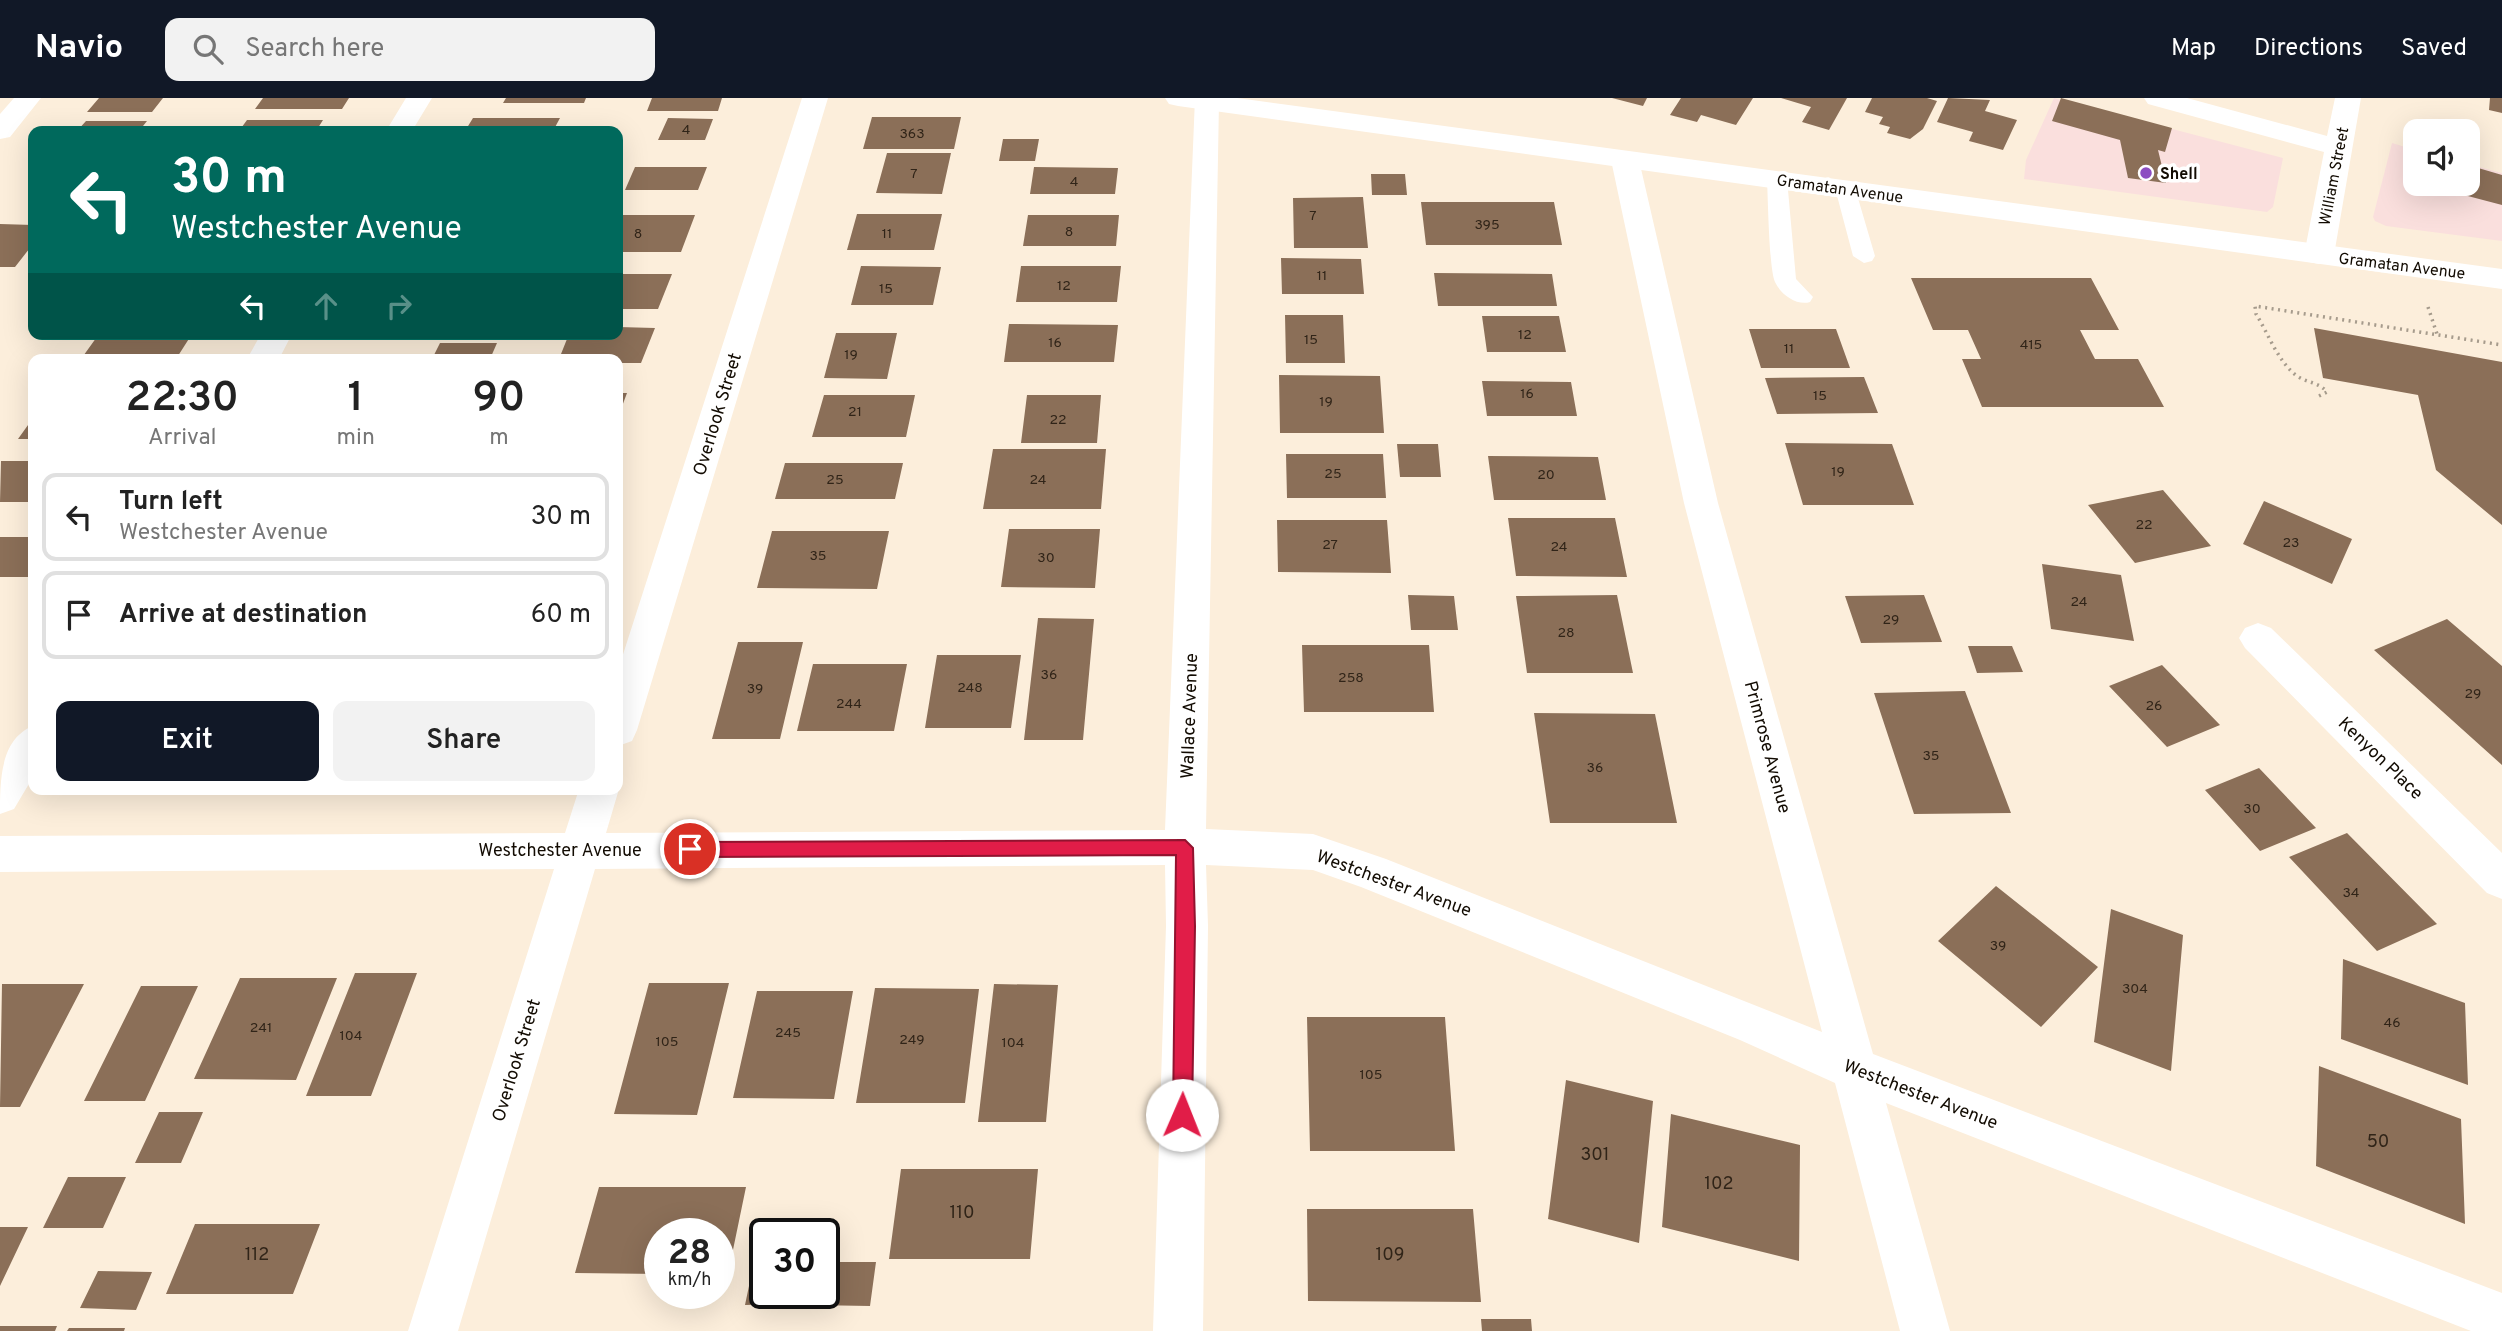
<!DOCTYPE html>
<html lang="en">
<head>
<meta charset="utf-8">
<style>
  :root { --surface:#fff; --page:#f2f2f2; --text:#222; --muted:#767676; --line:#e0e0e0; --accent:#111827 }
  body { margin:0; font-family:Overpass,sans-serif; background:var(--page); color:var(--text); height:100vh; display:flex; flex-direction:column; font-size:26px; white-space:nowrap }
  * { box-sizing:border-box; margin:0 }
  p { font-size:23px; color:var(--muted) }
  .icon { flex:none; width:38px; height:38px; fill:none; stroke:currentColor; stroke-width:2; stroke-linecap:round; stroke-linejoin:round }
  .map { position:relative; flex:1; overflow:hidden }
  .details { position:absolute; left:28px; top:256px; width:595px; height:441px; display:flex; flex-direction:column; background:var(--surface); border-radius:14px; box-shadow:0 7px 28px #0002 }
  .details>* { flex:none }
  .hud { position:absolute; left:28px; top:28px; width:595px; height:214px; border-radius:14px; box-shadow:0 7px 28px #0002; background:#00695c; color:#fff; overflow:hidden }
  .controls { position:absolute; left:2403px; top:21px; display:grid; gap:14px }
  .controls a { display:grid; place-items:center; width:77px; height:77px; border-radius:14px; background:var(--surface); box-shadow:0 7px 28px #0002; font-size:35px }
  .speed { position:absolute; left:644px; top:1120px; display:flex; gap:14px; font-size:35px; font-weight:700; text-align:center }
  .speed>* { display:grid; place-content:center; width:91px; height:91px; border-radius:50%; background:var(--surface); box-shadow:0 7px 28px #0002; line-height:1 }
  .speed small { font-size:18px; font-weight:400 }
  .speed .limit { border:4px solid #111; border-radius:10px; background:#fff; color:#111 }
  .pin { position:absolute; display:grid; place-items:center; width:60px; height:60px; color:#fff; margin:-30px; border:4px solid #fff; border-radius:50%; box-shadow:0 2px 7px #0007 }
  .me { position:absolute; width:77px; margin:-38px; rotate:1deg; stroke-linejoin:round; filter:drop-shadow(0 0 5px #0008) }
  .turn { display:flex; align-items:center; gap:24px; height:147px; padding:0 28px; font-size:32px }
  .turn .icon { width:91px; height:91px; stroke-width:2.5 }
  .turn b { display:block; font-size:49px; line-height:60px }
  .lanes { display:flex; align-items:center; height:66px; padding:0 28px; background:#0003; justify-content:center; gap:35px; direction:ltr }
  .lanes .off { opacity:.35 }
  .eta { display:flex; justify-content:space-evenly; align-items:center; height:119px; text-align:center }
  .eta b { font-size:42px; font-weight:600; line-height:49px }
  .action { display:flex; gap:14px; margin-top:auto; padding:14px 28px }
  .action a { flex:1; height:80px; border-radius:14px; background:var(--accent); color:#fff; font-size:28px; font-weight:600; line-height:80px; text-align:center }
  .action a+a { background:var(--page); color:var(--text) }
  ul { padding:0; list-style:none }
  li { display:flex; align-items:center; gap:21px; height:88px; margin:0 14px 10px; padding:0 14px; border:4px solid var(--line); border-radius:14px }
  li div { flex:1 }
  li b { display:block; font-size:26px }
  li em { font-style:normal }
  header { display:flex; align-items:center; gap:42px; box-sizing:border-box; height:98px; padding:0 35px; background:var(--accent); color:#fff }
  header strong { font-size:33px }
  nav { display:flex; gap:38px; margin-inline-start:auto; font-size:24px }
  .search { width:490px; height:63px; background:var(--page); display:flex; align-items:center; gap:18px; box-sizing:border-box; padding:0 24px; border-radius:14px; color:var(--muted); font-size:26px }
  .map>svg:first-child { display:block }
</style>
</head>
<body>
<header>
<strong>Navio</strong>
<div class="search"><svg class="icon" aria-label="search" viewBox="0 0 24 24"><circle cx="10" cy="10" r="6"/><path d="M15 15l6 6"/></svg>Search here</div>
<nav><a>Map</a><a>Directions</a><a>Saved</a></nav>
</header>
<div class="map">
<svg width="2502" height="1233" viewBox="0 0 2502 1233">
  <rect width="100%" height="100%" fill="#fceedb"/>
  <path fill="#fadfdd" d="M 2054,0 L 2283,60 L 2273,109 L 2267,114 L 2024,81 L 2026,62 Z
    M 2392,45 L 2415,52 L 2415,86 L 2468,86 L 2468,66 L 2502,75 L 2502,143 L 2386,128 L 2375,123 L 2373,119 Z"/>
  <path fill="#8b6f58" d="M 99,0 L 163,0 L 152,14 L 87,14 Z
    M 263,0 L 349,0 L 342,11 L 255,11 Z
    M 506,0 L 586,0 L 584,5 L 503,5 Z
    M 652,0 L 722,0 L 718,13 L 647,13 Z
    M 1612,0 L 1647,0 L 1643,8 Z
    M 1681,0 L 1753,0 L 1736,27 L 1701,17 L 1697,24 L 1670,17 Z
    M 1781,0 L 1847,0 L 1829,32 L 1802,24 L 1811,9 Z
    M 1872,0 L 1927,0 L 1937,3 L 1923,31 L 1910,41 L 1887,35 L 1890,29 L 1879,26 L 1883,19 L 1865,14 Z
    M 1948,0 L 1990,2 L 1985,13 L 2017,22 L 2003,52 L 1969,43 L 1973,34 L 1937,24 Z
    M 2061,0 L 2172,30 L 2165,54 L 2158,52 L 2166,85 L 2128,80 L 2120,42 L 2052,23 Z
    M 2490,0 L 2502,0 L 2502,15 L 2489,12 Z
    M 872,19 L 961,19 L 954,51 L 863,51 Z
    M 473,20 L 560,20 L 553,33 L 465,33 Z
    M 668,20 L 713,21 L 705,42 L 658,42 Z
    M 247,22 L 323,22 L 316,33 L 239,33 Z
    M 86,23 L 147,23 L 139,33 L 77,33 Z
    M 1003,41 L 1039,41 L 1035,63 L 999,63 Z
    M 887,55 L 951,55 L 942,96 L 876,95 Z
    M 2468,67 L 2502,77 L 2502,107 L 2426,87 L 2468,86 Z
    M 635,69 L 707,69 L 698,92 L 625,92 Z
    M 1034,69 L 1118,70 L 1115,96 L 1030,96 Z
    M 1371,76 L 1405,76 L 1407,97 L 1372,97 Z
    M 1363,99 L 1368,150 L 1294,150 L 1293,100 Z
    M 1421,104 L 1554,104 L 1562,147 L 1426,147 Z
    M 857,116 L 942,116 L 934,152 L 847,152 Z
    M 618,117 L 695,117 L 681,154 L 618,154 Z
    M 1028,117 L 1119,117 L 1116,148 L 1023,148 Z
    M 0,126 L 33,127 L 33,146 L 15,169 L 0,169 Z
    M 1281,160 L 1361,161 L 1364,196 L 1282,196 Z
    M 861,168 L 941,169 L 933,207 L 851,207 Z
    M 1021,168 L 1121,168 L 1117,204 L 1016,204 Z
    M 1434,175 L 1552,176 L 1557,208 L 1438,208 Z
    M 618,176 L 672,176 L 658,211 L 618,211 Z
    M 1911,180 L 2091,180 L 2119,232 L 2080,232 L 2095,261 L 2138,261 L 2164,309 L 1982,309 L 1962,261 L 1981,261 L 1968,232 L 1933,232 Z
    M 1285,217 L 1343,217 L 1345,265 L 1286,265 Z
    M 1482,218 L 1559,218 L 1566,254 L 1487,254 Z
    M 1009,226 L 1118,227 L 1114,264 L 1004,264 Z
    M 618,229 L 655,230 L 641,265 L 618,265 L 618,261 L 559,261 L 569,236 L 618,236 Z
    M 2314,230 L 2502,264 L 2502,427 L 2436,372 L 2418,297 L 2323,280 Z
    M 1749,231 L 1836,231 L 1850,270 L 1761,270 Z
    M 836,235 L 897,235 L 887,281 L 824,280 Z
    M 99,236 L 192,236 L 176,261 L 81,261 Z
    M 440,245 L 497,245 L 490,261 L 432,261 Z
    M 1279,277 L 1380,278 L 1384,335 L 1280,335 Z
    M 1864,279 L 1878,315 L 1777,316 L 1765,280 Z
    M 1482,283 L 1571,284 L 1577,318 L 1487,318 Z
    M 618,295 L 627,295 L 618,319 Z
    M 824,297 L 915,297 L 906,339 L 812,339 Z
    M 1027,297 L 1101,297 L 1097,345 L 1021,345 Z
    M 33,320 L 33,341 L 18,341 Z
    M 1785,345 L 1892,346 L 1914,407 L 1803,407 Z
    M 1397,346 L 1438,346 L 1441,379 L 1400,379 Z
    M 993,351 L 1106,351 L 1101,411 L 983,411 Z
    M 1286,356 L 1383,356 L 1386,400 L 1287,400 Z
    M 1488,358 L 1598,359 L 1606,402 L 1494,402 Z
    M 1,363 L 33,363 L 33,404 L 0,404 Z
    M 785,365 L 903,365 L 895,401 L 775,401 Z
    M 2163,392 L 2211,448 L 2135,465 L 2088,407 Z
    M 2264,403 L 2352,441 L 2332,486 L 2243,446 Z
    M 1508,420 L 1615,420 L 1627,479 L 1516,478 Z
    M 1277,422 L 1387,422 L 1391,475 L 1278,474 Z
    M 1009,431 L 1100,431 L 1095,490 L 1001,489 Z
    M 772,433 L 889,433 L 877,491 L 757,490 Z
    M 0,439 L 33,439 L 33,473 L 29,479 L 0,479 Z
    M 2042,466 L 2121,477 L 2134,543 L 2051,531 Z
    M 1408,497 L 1454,498 L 1458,532 L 1411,532 Z
    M 1617,497 L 1633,575 L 1527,575 L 1516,498 Z
    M 1924,497 L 1942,544 L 1861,545 L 1845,498 Z
    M 1038,520 L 1094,521 L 1083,642 L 1024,642 Z
    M 2447,521 L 2502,568 L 2502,667 L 2374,552 Z
    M 738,544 L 803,544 L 780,641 L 712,641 Z
    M 1302,547 L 1429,547 L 1434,614 L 1304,614 Z
    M 1968,548 L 2012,548 L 2023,574 L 1977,575 Z
    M 937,557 L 1021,557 L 1011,630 L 925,630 Z
    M 813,566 L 907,566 L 894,633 L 797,633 Z
    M 2162,567 L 2220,627 L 2167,649 L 2109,588 Z
    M 1965,593 L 2011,715 L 1914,716 L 1874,595 Z
    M 1534,615 L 1655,616 L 1677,725 L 1550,725 Z
    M 2259,670 L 2316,730 L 2260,753 L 2205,692 Z
    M 2347,735 L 2437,826 L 2377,853 L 2289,759 Z
    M 1996,788 L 2098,869 L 2041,929 L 1938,843 Z
    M 2111,811 L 2183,837 L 2171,973 L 2094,944 Z
    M 2343,861 L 2465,905 L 2468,987 L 2341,941 Z
    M 355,875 L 417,875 L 371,998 L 306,998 Z
    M 240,880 L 337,880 L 296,982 L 194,981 Z
    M 649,885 L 729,885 L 697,1017 L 614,1016 Z
    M 2,886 L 84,886 L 20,1009 L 0,1009 Z
    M 994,886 L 1058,887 L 1046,1024 L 978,1024 Z
    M 141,888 L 198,888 L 145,1003 L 84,1003 Z
    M 875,890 L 979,891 L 965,1005 L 856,1005 Z
    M 757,893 L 853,893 L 834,1001 L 733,1000 Z
    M 1307,919 L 1445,919 L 1455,1053 L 1310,1053 Z
    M 2319,968 L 2461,1021 L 2465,1126 L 2316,1068 Z
    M 1566,982 L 1653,1003 L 1639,1145 L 1548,1121 Z
    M 159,1014 L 203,1014 L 181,1065 L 135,1065 Z
    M 1671,1016 L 1800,1047 L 1799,1163 L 1662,1129 Z
    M 901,1071 L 1038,1071 L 1030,1161 L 889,1161 Z
    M 68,1079 L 126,1079 L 103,1130 L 43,1130 Z
    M 599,1089 L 746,1089 L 728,1176 L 719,1176 L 719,1136 L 660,1136 L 660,1176 L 575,1175 Z
    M 1307,1111 L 1473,1111 L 1481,1204 L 1308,1203 Z
    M 195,1126 L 320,1126 L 293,1196 L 166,1196 Z
    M 0,1129 L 28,1129 L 0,1188 Z
    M 757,1150 L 765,1150 L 765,1195 L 797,1195 L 795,1206 L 745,1207 Z
    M 824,1164 L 876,1164 L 870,1208 L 812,1207 L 814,1195 L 824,1195 Z
    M 98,1173 L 152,1174 L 136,1212 L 80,1210 Z
    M 1481,1221 L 1531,1221 L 1532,1233 L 1482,1233 Z
    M 0,1228 L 57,1228 L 55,1233 L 0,1233 Z
    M 69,1230 L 125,1230 L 124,1233 L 67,1233 Z"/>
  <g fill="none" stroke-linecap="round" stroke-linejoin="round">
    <path stroke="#a69b8c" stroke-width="3.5" stroke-dasharray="2 4.5" stroke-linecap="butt" d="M 2428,209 L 2437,236
      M 2319,298 L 2327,294 C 2319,284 2307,285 2297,278 C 2278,264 2268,235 2256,216 L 2255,208 L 2502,247"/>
    <path fill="#fff" fill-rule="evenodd" d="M 1777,75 L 1787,81 L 1796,181 L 1813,199 L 1810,204 C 1797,208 1781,197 1775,184 C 1769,171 1768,101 1767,81 Z
      M 1845,84 L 1855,90 L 1875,158 L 1872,163 L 1864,165 L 1853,158 L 1835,90 Z"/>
    <path fill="#fff" fill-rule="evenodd" d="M 14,0 L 41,0 L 10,39 L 0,41 L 0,16 Z
      M 406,0 L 432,0 L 412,33 L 386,33 Z
      M 802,0 L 828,0 L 637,632 L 632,643 L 618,648 L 618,572 Z
      M 1195,0 L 1217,0 L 1219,3 L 1206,731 L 1313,736 L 1386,761 L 1822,934 L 1684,405 L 1611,62 L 1615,56 L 1635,56 L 1639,62 L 1718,405 L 1873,956 L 2502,1195 L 2502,1233 L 2471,1233 L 1886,1005 L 1950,1233 L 1900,1233 L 1835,985 L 1740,942 L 1361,789 L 1313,772 L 1206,767 L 1208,828 L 1203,1233 L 1153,1233 L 1166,828 L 1165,767 L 595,771 L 458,1233 L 408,1233 L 554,771 L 0,774 L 0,738 L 565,735 L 579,691 L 618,691 L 618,688 L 619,691 L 606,735 L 1165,732 Z
      M 2144,0 L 2187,0 L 2327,38 L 2335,0 L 2361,0 L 2334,157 L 2329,164 L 2319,166 L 2309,164 L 2304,157 L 2324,54 L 2148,6 Z
      M 261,236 L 292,236 L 279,261 L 247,261 Z
      M 2258,525 L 2271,530 L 2502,755 L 2502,801 L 2487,795 L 2245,550 L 2239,540 L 2245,530 Z
      M 33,628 L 33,679 L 14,711 L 0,716 C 0,683 0,641 33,628 Z"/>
    <path fill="#fff" fill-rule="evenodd" d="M 1165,0 L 1237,0 L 2502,171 L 2502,191 L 1178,8 L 1169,6 Z"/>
  </g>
  <path fill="#e11d48" stroke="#92132f" stroke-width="2" d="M 1185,742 L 1193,750 L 1195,828 L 1192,1017 L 1189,1024 L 1182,1027 L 1176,1024 L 1173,1017 L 1176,757 L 690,759 L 682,751 L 690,744 Z"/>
  <circle fill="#8d4dc2" stroke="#fff" stroke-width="2.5" cx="2146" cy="75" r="7"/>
  <g text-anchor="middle" stroke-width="7" stroke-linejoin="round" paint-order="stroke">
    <g font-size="14" fill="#302418">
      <text x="686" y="36">4</text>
      <text x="912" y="40">363</text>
      <text x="914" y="80">7</text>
      <text x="1074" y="88">4</text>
      <text x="1313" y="122">7</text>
      <text x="1487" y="131">395</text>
      <text x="1069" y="138">8</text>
      <text x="638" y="140">8</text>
      <text x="887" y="140">11</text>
      <text x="1322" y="182">11</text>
      <text x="1064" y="192">12</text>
      <text x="886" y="195">15</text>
      <text x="1525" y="241">12</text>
      <text x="1311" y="246">15</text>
      <text x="1055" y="249">16</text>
      <text x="2031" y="251">415</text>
      <text x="1789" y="255">11</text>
      <text x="851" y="261">19</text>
      <text x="1527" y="300">16</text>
      <text x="1820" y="302">15</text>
      <text x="1326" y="308">19</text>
      <text x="855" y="318">21</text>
      <text x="1058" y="326">22</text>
      <text x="1838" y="378">19</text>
      <text x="1333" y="380">25</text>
      <text x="1546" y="381">20</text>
      <text x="835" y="386">25</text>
      <text x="1038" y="386">24</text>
      <text x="2144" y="431">22</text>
      <text x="2291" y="449">23</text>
      <text x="1330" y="451">27</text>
      <text x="1559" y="453">24</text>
      <text x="818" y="462">35</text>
      <text x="1046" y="464">30</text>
      <text x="2079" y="508">24</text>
      <text x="1891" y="526">29</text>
      <text x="1566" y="539">28</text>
      <text x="1049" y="581">36</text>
      <text x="1351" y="584">258</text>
      <text x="970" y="594">248</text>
      <text x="755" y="595">39</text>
      <text x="2473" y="600">29</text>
      <text x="849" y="610">244</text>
      <text x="2154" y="612">26</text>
      <text x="1931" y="662">35</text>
      <text x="1595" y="674">36</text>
      <text x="2252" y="715">30</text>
      <text x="2351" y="799">34</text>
      <text x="1998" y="852">39</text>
      <text x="2135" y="895">304</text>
      <text x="2392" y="929">46</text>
      <text x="261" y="934">241</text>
      <text x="788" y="939">245</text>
      <text x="351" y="942">104</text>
      <text x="912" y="946">249</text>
      <text x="667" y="948">105</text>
      <text x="1013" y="949">104</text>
      <text x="1371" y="981">105</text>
    </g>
    <g font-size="16" font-weight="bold" fill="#120b02" stroke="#fff" text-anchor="start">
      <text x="2160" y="81">Shell</text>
    </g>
    <g font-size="16" fill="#120b02" stroke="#fff">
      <text transform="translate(2333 78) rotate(-79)" y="6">William Street</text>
      <text transform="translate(1840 90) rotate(8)" y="6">Gramatan Avenue</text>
      <text transform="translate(2402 167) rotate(7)" y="6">Gramatan Avenue</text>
    </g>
    <g font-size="18" fill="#120b02" stroke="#fff">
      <text transform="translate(717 316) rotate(-73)" y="6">Overlook Street</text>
      <text transform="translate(1189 618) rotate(-88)" y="6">Wallace Avenue</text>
      <text transform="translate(1768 649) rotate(75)" y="6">Primrose Avenue</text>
      <text transform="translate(2381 660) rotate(44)" y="6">Kenyon Place</text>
      <text x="560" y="758">Westchester Avenue</text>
      <text transform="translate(1394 785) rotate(20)" y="6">Westchester Avenue</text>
      <text transform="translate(516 962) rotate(-73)" y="6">Overlook Street</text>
      <text transform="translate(1921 996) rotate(21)" y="6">Westchester Avenue</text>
    </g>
    <g font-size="18" fill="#302418">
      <text x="2378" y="1049">50</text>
      <text x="1595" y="1062">301</text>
      <text x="1719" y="1091">102</text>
      <text x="962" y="1120">110</text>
      <text x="257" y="1162">112</text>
      <text x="1390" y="1162">109</text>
    </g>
  </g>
</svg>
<div class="controls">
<a><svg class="icon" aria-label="sound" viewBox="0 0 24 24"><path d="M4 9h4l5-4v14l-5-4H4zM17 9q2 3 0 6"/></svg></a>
</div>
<div class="speed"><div>28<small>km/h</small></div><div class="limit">30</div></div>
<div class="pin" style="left:690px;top:751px;background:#d93025"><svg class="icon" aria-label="arrive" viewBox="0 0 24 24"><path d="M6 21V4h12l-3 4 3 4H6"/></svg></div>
<svg class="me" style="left:1182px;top:1017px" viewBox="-20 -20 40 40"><circle r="19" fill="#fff"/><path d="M0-13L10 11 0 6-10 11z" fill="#e11d48"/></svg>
<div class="hud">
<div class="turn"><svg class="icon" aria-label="left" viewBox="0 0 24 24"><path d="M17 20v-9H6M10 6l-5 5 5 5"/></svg><div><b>30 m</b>Westchester Avenue</div></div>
<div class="lanes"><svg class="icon" aria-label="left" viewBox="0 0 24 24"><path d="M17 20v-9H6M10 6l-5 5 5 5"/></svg><svg class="icon off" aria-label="ahead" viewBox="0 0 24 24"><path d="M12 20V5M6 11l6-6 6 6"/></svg><svg class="icon off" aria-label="right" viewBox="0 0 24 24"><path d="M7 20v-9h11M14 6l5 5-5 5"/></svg></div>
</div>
<section class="details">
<div class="eta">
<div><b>22:30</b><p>Arrival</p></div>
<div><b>1</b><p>min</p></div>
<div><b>90</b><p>m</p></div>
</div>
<ul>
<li><svg class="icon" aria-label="left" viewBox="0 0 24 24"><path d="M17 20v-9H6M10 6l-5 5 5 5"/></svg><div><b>Turn left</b><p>Westchester Avenue</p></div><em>30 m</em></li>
<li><svg class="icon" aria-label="arrive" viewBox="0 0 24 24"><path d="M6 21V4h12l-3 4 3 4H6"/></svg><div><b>Arrive at destination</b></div><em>60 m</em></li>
</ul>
<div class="action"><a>Exit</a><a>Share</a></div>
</section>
</div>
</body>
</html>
